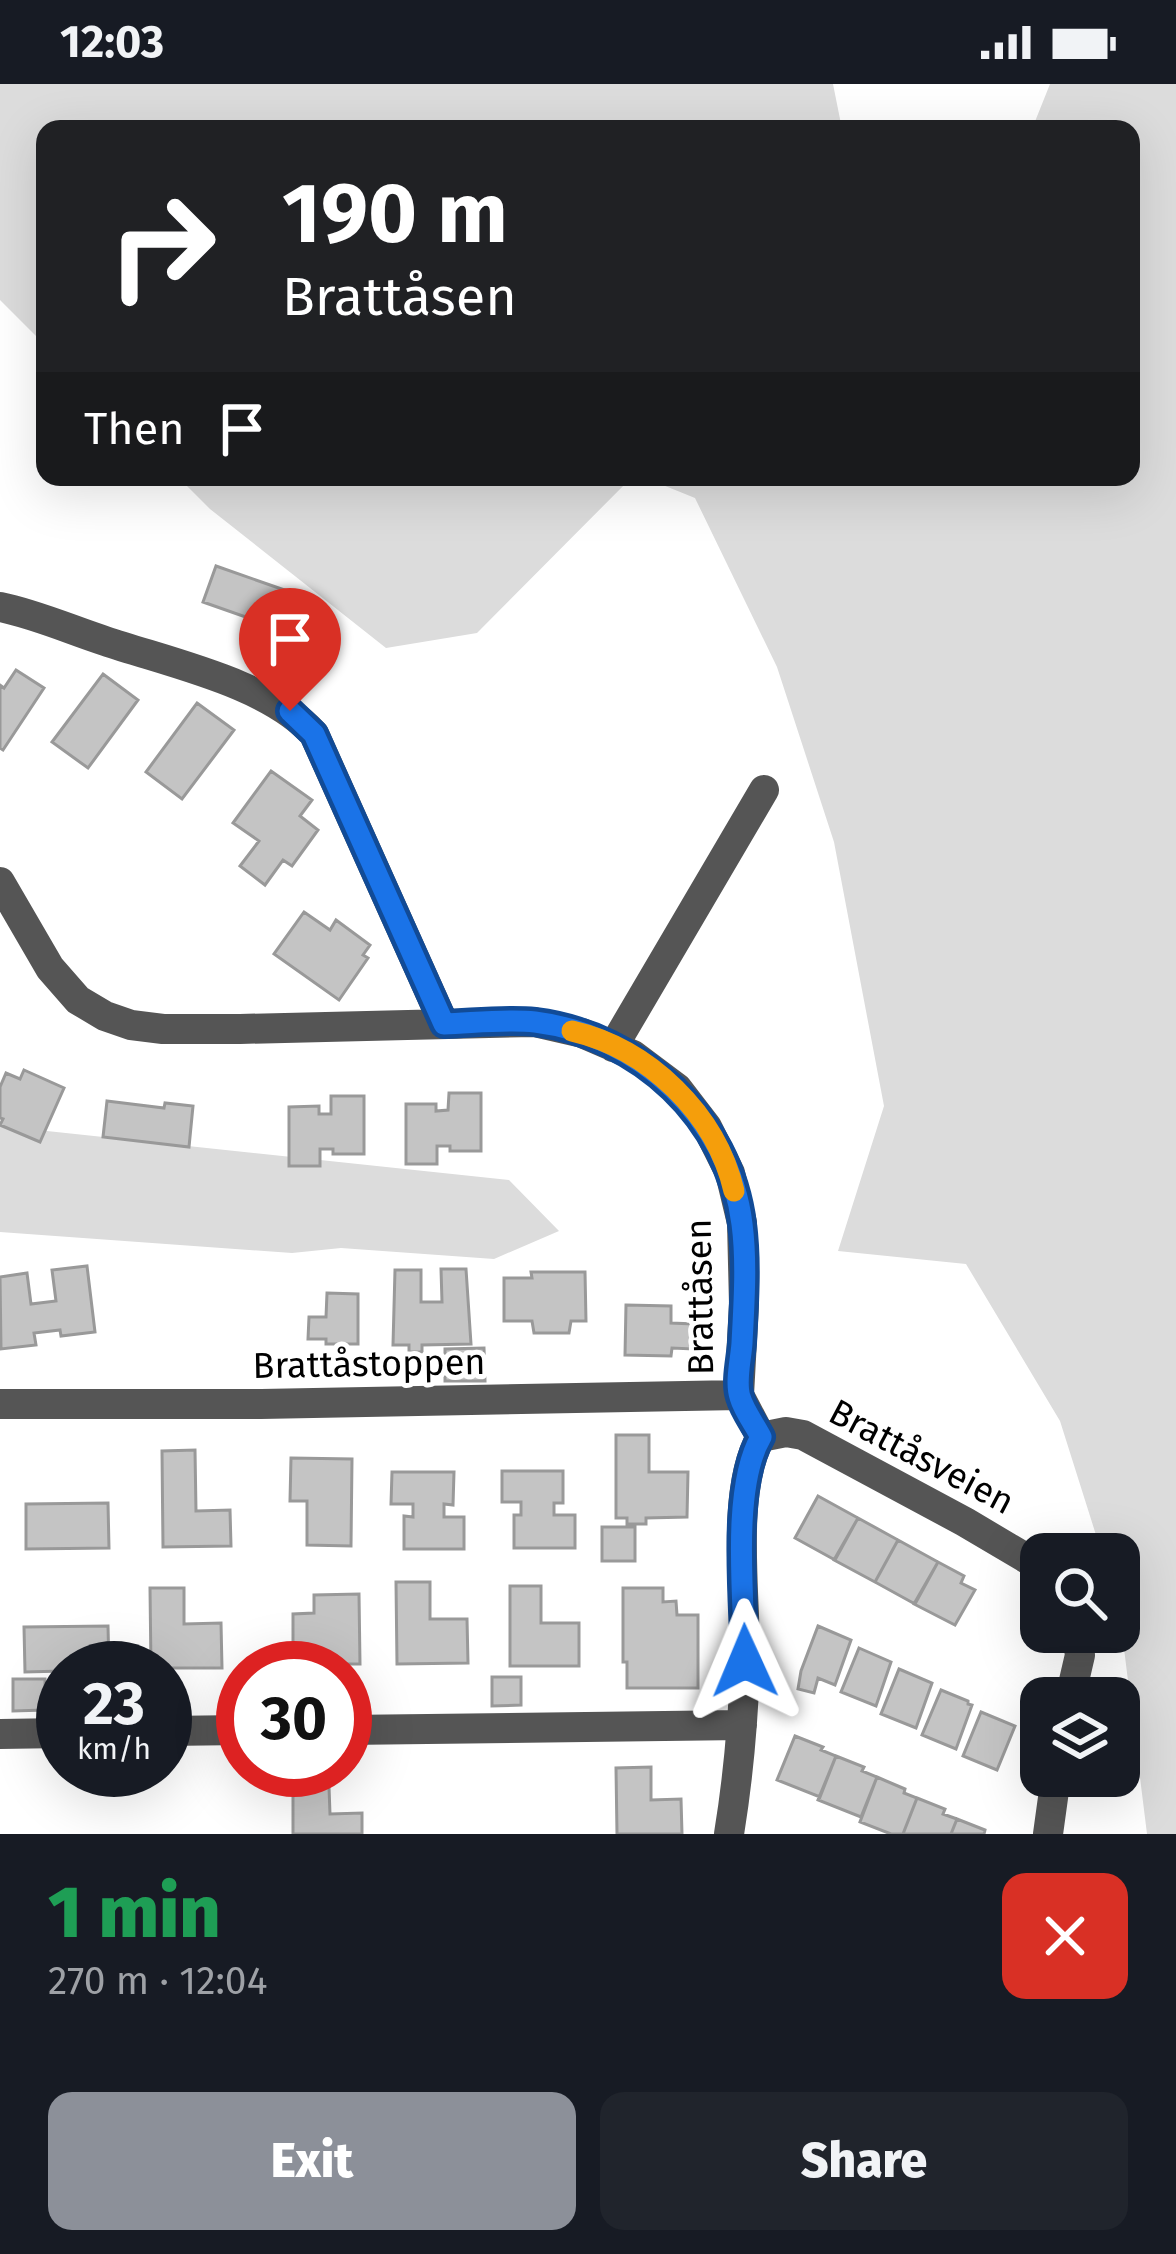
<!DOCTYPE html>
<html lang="en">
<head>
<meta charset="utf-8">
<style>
  :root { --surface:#171b24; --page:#20242c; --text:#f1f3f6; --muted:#9ea1a6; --accent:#8c9099 }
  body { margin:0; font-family:"Fira Sans",sans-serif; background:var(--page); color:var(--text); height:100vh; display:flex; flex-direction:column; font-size:45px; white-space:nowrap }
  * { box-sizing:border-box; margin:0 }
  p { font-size:39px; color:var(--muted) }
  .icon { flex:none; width:66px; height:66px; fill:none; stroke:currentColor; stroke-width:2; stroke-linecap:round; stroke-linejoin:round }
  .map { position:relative; height:1750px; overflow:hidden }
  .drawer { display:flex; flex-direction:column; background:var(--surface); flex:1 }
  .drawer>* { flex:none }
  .hud { position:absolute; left:36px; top:36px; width:1104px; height:366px; border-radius:24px; box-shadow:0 12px 48px #0002; background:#202124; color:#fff; overflow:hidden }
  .tools { position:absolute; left:1020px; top:1449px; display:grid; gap:24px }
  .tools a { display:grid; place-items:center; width:120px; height:120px; border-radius:24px; background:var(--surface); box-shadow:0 12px 48px #0002; font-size:60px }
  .speed { position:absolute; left:36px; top:1557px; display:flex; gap:24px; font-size:60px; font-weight:700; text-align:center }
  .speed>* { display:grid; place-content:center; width:156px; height:156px; border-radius:50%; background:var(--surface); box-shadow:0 12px 48px #0002; line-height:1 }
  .speed small { font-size:30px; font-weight:400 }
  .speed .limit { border:18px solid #d22; background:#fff; color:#111 }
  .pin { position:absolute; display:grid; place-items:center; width:102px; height:102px; color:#fff; margin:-123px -51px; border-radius:50% 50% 50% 0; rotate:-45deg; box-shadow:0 0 12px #0007 }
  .pin .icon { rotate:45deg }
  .me { position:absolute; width:132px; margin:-66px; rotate:359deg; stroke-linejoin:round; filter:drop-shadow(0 0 9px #0008) }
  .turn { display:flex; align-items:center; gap:42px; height:252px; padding:0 48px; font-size:54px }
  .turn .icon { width:156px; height:156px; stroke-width:2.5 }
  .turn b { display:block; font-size:84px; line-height:102px }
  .then { display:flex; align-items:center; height:114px; padding:0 48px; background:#0003; gap:24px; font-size:45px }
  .round { display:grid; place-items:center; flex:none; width:126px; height:126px; border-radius:24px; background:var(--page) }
  .summary { display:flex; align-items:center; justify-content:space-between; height:204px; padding:0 48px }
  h1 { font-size:72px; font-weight:800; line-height:90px; color:#1e9e55 }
  .cta { display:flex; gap:24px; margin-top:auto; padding:24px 48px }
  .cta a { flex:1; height:138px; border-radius:24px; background:var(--accent); color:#fff; font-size:48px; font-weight:800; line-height:138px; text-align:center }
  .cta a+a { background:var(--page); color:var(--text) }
  .status { display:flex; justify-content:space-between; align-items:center; height:84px; padding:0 60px; background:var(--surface); direction:ltr }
  .status svg { height:33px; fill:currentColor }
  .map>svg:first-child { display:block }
</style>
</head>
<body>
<div class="status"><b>12:03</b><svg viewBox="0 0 49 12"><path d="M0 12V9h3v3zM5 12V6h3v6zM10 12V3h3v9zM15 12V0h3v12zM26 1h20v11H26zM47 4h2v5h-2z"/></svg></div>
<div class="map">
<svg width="1176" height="1750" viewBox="0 0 1176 1750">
  <rect width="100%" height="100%" fill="#fff"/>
  <path fill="#dcdcdc" d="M 0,0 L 833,0 L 842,45 L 45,45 L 45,261 L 0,216 Z
    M 1050,0 L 1176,0 L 1176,1750 L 1147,1750 L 1119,1524 L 1119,1470 L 1102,1470 L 1060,1337 L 966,1180 L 838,1167 L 884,1022 L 834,758 L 777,583 L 695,414 L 643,393 L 1131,393 L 1131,45 L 1032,45 Z
    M 178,393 L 632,393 L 477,549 L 386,564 L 210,425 Z
    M 0,1042 L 509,1096 L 559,1147 L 494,1175 L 341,1164 L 292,1169 L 0,1148 Z"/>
  <path fill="#c4c4c4" stroke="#999" stroke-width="3" d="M 216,482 L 296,510 L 283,546 L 203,518 Z
    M 16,586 L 44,604 L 3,666 L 0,664 L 0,601 L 4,604 Z
    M 103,590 L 138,616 L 88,684 L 52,658 Z
    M 197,619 L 234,646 L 182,715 L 146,688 Z
    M 271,687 L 312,716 L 300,732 L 318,746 L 292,782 L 283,776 L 265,801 L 240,782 L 259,757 L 233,739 Z
    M 304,828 L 330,846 L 336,836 L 370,861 L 363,871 L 368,874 L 339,916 L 274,870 Z
    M 24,986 L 64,1004 L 40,1058 L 0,1041 L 3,1035 L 0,1034 L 0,1003 L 6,989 L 20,995 Z
    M 449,1009 L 481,1009 L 481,1067 L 450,1067 L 450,1062 L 437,1062 L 437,1080 L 406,1080 L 406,1020 L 436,1020 L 436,1027 L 448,1026 Z
    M 331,1012 L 364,1012 L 364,1070 L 333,1070 L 333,1065 L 320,1065 L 320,1082 L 289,1082 L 289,1023 L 319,1022 L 319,1030 L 331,1030 Z
    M 107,1017 L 164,1024 L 165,1019 L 193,1022 L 189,1063 L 103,1053 Z
    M 87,1182 L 95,1248 L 61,1252 L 60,1246 L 34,1249 L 36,1261 L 1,1265 L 0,1193 L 27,1189 L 31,1220 L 56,1217 L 52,1186 Z
    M 441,1185 L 466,1185 L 471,1260 L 422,1261 L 422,1268 L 409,1268 L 409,1261 L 393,1261 L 395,1186 L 421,1186 L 421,1218 L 442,1218 Z
    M 531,1188 L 585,1188 L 586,1237 L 571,1237 L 569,1249 L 534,1249 L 532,1237 L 504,1237 L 504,1194 L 532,1194 Z
    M 327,1209 L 358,1210 L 358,1260 L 326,1260 L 326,1255 L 308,1255 L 309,1233 L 326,1233 Z
    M 626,1221 L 671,1222 L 671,1239 L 694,1240 L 693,1265 L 672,1264 L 671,1272 L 625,1271 Z
    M 484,1264 L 485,1297 L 445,1297 L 445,1265 Z
    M 616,1351 L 649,1351 L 649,1388 L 688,1388 L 687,1433 L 646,1434 L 646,1440 L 627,1440 L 627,1434 L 616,1434 Z
    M 195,1366 L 196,1427 L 230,1426 L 231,1462 L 163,1463 L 162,1367 Z
    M 291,1374 L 352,1375 L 351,1462 L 307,1461 L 307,1417 L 290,1417 Z
    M 502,1387 L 563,1387 L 563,1419 L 554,1419 L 554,1431 L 575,1431 L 575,1464 L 514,1464 L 514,1431 L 521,1431 L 521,1418 L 502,1418 Z
    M 392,1388 L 454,1388 L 453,1421 L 444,1420 L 444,1433 L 464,1433 L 464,1465 L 404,1465 L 404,1432 L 413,1433 L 413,1420 L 391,1420 Z
    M 818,1412 L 858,1434 L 835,1476 L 795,1454 Z
    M 108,1419 L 109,1464 L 26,1465 L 26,1420 Z
    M 858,1434 L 898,1456 L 875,1498 L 834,1476 Z
    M 602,1443 L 635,1443 L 635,1477 L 602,1477 Z
    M 898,1456 L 938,1478 L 915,1520 L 875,1498 Z
    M 938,1478 L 964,1492 L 961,1499 L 975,1506 L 955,1541 L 914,1520 Z
    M 396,1498 L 430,1498 L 430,1535 L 467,1535 L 468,1579 L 397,1580 Z
    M 510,1502 L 541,1502 L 541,1539 L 579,1539 L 579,1582 L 510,1582 Z
    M 150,1504 L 184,1504 L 184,1540 L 221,1539 L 222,1584 L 151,1584 Z
    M 623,1504 L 663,1504 L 663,1518 L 676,1517 L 677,1531 L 698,1531 L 698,1604 L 627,1604 L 627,1578 L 623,1578 Z
    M 359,1510 L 360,1580 L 330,1580 L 330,1584 L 293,1584 L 293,1530 L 314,1529 L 314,1511 Z
    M 108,1542 L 109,1584 L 63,1584 L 63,1587 L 25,1588 L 24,1543 Z
    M 818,1542 L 851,1556 L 835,1601 L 818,1594 L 814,1609 L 798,1605 L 801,1587 Z
    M 859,1564 L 891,1578 L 876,1622 L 841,1608 Z
    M 899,1585 L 932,1599 L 916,1644 L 881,1630 Z
    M 492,1593 L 521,1593 L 521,1621 L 492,1622 Z
    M 13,1595 L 45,1595 L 45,1626 L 13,1627 Z
    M 941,1606 L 968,1617 L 968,1620 L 972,1621 L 956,1665 L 922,1651 Z
    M 981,1628 L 1015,1642 L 997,1686 L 963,1672 Z
    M 795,1652 L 823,1663 L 821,1666 L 836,1672 L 820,1713 L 777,1696 Z
    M 836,1672 L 864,1683 L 862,1687 L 877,1693 L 861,1733 L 818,1716 Z
    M 651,1683 L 651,1716 L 681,1715 L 682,1750 L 617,1750 L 616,1684 Z
    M 877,1693 L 905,1705 L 904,1709 L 917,1714 L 903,1750 L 891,1750 L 860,1738 Z
    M 293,1703 L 329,1703 L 330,1730 L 362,1729 L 362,1750 L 293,1750 Z
    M 917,1714 L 945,1725 L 943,1730 L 957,1735 L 951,1750 L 903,1750 Z
    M 957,1735 L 985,1746 L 984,1750 L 951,1750 Z"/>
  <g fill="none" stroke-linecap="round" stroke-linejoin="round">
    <path stroke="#555" stroke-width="30" d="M 0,523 C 35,530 71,546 105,557 C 170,579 268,599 314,650 L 444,940
      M 0,798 L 50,884 L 78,916 L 105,932 L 131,941 L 163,945 L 240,945 L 534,938 L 582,949 L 633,971 L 677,1004 L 707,1043 L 730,1089 L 742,1139 L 744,1220 L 739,1311 L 761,1353
      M 613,963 L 764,706
      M 0,1320 L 261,1320 L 739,1311
      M 761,1353 L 786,1348 L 803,1351 L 965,1438 L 1041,1483
      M 1070,1614 L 1080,1571 L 1076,1548
      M 345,1646 L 742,1641
      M 165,1647 L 243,1646
      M 0,1650 L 63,1649
      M 729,1750 C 738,1695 743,1639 745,1583 C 747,1519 729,1408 761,1353
      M 1048,1750 L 1056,1692"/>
  </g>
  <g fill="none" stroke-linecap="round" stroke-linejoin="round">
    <g stroke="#114b97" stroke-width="30">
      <path id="route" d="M 290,627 L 314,650 L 444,940 C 474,939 506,935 535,938 C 640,951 729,1034 742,1140 C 747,1178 744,1220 742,1259 C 741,1275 735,1298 740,1313 C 744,1327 755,1341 761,1353 C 731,1404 744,1517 745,1577"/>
    </g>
    <use href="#route" stroke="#1a73e8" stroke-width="21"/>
    <path stroke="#f59e0b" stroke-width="21" d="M 572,947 C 649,965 716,1030 734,1107"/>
  </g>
  <g text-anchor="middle" stroke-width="10" stroke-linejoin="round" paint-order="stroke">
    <g font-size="36" fill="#000" stroke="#fff">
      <text transform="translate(699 1213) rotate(-91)" y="13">Brattåsen</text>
      <text transform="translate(369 1279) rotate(-1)" y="13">Brattåstoppen</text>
      <text transform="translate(922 1372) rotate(28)" y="13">Brattåsveien</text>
    </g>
  </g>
</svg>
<div class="tools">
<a><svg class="icon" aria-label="search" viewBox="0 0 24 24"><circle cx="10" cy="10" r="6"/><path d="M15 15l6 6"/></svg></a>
<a><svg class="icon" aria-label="layers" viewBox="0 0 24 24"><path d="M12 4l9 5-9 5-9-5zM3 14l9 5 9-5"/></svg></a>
</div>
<div class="speed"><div>23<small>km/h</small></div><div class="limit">30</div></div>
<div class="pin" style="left:290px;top:627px;background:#d93025"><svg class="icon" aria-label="arrive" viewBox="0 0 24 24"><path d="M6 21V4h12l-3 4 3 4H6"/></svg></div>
<svg class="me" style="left:745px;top:1577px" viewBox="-20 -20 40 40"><path d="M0-17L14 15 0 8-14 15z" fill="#1a73e8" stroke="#fff" stroke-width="4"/></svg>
<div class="hud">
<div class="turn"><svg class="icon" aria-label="right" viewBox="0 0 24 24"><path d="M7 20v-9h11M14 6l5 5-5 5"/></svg><div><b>190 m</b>Brattåsen</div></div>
<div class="then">Then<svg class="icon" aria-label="arrive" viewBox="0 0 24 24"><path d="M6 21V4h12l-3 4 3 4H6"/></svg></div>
</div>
</div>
<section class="drawer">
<div class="summary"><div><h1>1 min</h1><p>270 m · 12:04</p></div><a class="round" style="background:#d93025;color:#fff"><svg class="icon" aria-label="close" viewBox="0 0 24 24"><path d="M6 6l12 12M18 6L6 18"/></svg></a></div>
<div class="cta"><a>Exit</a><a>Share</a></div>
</section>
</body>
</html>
